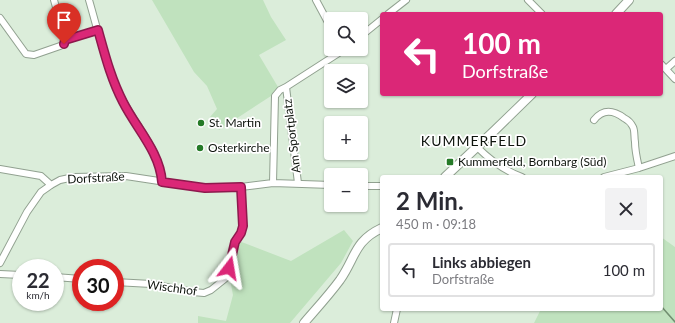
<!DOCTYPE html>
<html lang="de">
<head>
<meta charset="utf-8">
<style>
  :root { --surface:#fff; --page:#f2f2f3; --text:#2b2b33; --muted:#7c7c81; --line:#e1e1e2 }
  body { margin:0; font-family:Lato,sans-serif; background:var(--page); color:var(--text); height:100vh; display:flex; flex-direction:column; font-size:15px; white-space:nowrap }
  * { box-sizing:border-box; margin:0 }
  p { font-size:13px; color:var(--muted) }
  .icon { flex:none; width:22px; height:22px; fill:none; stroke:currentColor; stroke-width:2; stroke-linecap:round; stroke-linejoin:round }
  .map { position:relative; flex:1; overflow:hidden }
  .details { position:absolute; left:380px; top:175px; width:283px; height:136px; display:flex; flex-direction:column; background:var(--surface); border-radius:4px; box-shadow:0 1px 3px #0004 }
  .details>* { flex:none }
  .guide { position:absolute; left:380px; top:12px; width:283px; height:84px; border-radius:4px; box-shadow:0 1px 3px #0004; background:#db2777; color:#fff; overflow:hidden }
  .fabs { position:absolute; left:324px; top:12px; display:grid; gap:8px }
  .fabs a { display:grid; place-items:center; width:44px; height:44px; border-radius:4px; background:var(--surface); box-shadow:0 1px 3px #0004; font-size:20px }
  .speed { position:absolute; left:12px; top:259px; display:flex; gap:8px; font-size:20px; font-weight:700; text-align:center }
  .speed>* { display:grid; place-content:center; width:52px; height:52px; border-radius:50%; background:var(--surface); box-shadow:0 1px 3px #0004; line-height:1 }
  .speed small { font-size:10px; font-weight:400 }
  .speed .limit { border:6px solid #d22; background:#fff; color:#111 }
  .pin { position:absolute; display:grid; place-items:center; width:34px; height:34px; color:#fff; margin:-41px -17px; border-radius:50% 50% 50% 0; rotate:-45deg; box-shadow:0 0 4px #0007 }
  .pin .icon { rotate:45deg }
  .me { position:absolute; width:44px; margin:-22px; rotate:14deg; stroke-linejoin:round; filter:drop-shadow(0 0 3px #0008) }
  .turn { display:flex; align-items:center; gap:14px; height:84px; padding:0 16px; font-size:18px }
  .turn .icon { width:52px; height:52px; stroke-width:2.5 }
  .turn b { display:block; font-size:28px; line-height:34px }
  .round { display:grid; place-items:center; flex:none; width:42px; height:42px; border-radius:4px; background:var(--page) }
  .summary { display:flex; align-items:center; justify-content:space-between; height:68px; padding:0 16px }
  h1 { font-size:24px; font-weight:700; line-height:30px }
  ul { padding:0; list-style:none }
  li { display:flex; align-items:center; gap:12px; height:54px; margin:0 8px 6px; padding:0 8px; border:2px solid var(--line); border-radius:4px }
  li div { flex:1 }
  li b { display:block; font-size:15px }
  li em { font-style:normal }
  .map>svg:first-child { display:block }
</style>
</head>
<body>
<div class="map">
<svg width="675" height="323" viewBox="0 0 675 323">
  <rect width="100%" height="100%" fill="#dbedda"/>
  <path fill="#c0e2be" d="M 152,0 L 263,0 L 271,17 L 286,40 L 259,55 L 278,87 L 274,91 L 271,96 L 219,130 L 210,117 L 217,109 L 207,86 L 194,72 Z
    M 344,230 L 353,241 L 341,263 L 290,323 L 198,323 L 198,316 L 226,321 L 233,295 L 230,279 L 239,241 L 291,261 Z
    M 661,237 L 675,247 L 675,323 L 534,323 L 541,309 L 661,309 Z"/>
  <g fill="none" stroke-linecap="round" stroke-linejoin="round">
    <path stroke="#718e70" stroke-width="1.5" d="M 661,306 L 675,322"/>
    <g stroke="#91a190" stroke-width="8">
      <path id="street" d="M 89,0 C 98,31 105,62 118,91 C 131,121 160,148 162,182
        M 316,0 L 331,28
        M 528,0 L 542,14
        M 388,14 L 406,0
        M 0,18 L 26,54 L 34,55 L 60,46 L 64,44 L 65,40 L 54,0
        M 361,36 L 382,19
        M 65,40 L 98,30
        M 661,64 L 675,79
        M 666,69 L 675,61
        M 594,120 C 603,109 613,110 624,118 C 628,120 631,123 633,127 C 635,131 634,137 635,142 C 635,151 637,159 639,168
        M 477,147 C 490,160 505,171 522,177
        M 0,169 L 41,176 L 51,185
        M 604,177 L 639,168 L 675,156
        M 273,183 L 275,96 L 280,90 L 286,87
        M 298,183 L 286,87 L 345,49
        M 361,186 L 382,186
        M 0,263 L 27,212 L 41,192 L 51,185 L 60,180 L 74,177 L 126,176 L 205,188 L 241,187 L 273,183 L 331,185
        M 0,274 L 21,275
        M 55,277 L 81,279
        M 115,282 L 151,284 L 193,292 L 204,293 L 211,290 L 226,278 L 235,242 L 241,233 L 243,226 L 241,187
        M 394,323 L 397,309"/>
    </g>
    <g stroke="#91a190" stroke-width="10">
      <path id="secondary" d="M 616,14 L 629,0
        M 445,177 L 495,130 L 532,94
        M 304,323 C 316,309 329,295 340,280 C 356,257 354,241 382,228"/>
    </g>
    <use href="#street" stroke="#fff" stroke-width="6"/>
    <use href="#secondary" stroke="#fff" stroke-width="8"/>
  </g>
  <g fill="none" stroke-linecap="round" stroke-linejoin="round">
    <g stroke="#8e194d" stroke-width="10">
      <path id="route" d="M 64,44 L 65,40 L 98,30 C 105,55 111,79 123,102 C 136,128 160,152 162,182 L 205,188 L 241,187 L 243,226 L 241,233 L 235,242 L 229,268"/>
    </g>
    <use href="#route" stroke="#db2777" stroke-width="7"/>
  </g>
  <g fill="#257a27" stroke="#fff" stroke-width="1.5">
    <circle cx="201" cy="123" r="4"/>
    <circle cx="200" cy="148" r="4"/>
    <rect x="446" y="158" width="8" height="8" rx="2"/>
  </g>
  <g text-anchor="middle" stroke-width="3.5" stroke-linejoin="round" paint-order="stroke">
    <g font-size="12" fill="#0e140d" stroke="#fff" text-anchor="start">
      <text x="209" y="127">St. Martin</text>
      <text x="208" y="152">Osterkirche</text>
      <text x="458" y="166">Kummerfeld, Bornbarg (Süd)</text>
    </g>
    <g font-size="12" fill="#0e140d" stroke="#fff">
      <text transform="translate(292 136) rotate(-97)" y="4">Am Sportplatz</text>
      <text transform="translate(96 178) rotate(-3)" y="4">Dorfstraße</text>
      <text transform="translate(172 288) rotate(8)" y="4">Wischhof</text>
    </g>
    <g font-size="14" letter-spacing="1" fill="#0e140d" stroke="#fff">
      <text x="474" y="146">KUMMERFELD</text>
    </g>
  </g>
</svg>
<div class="fabs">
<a><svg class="icon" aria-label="search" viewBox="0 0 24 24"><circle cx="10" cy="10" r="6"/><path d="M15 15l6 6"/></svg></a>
<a><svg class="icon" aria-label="layers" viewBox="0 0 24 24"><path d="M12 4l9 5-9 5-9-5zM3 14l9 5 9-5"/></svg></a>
<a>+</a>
<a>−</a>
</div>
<div class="speed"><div>22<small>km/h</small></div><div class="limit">30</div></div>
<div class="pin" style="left:64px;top:44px;background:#d93025"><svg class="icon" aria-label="arrive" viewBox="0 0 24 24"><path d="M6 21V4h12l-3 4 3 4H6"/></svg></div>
<svg class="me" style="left:229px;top:268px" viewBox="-20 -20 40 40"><path d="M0-17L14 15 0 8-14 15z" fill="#db2777" stroke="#fff" stroke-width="4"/></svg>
<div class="guide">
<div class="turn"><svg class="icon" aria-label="left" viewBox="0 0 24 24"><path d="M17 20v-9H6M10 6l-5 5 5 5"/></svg><div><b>100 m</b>Dorfstraße</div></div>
</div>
<section class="details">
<div class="summary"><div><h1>2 Min.</h1><p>450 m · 09:18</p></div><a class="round"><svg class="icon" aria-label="close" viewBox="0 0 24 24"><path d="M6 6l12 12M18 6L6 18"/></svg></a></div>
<ul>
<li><svg class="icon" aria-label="left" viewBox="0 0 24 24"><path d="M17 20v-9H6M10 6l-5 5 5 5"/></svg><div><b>Links abbiegen</b><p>Dorfstraße</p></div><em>100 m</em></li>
</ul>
</section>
</div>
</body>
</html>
